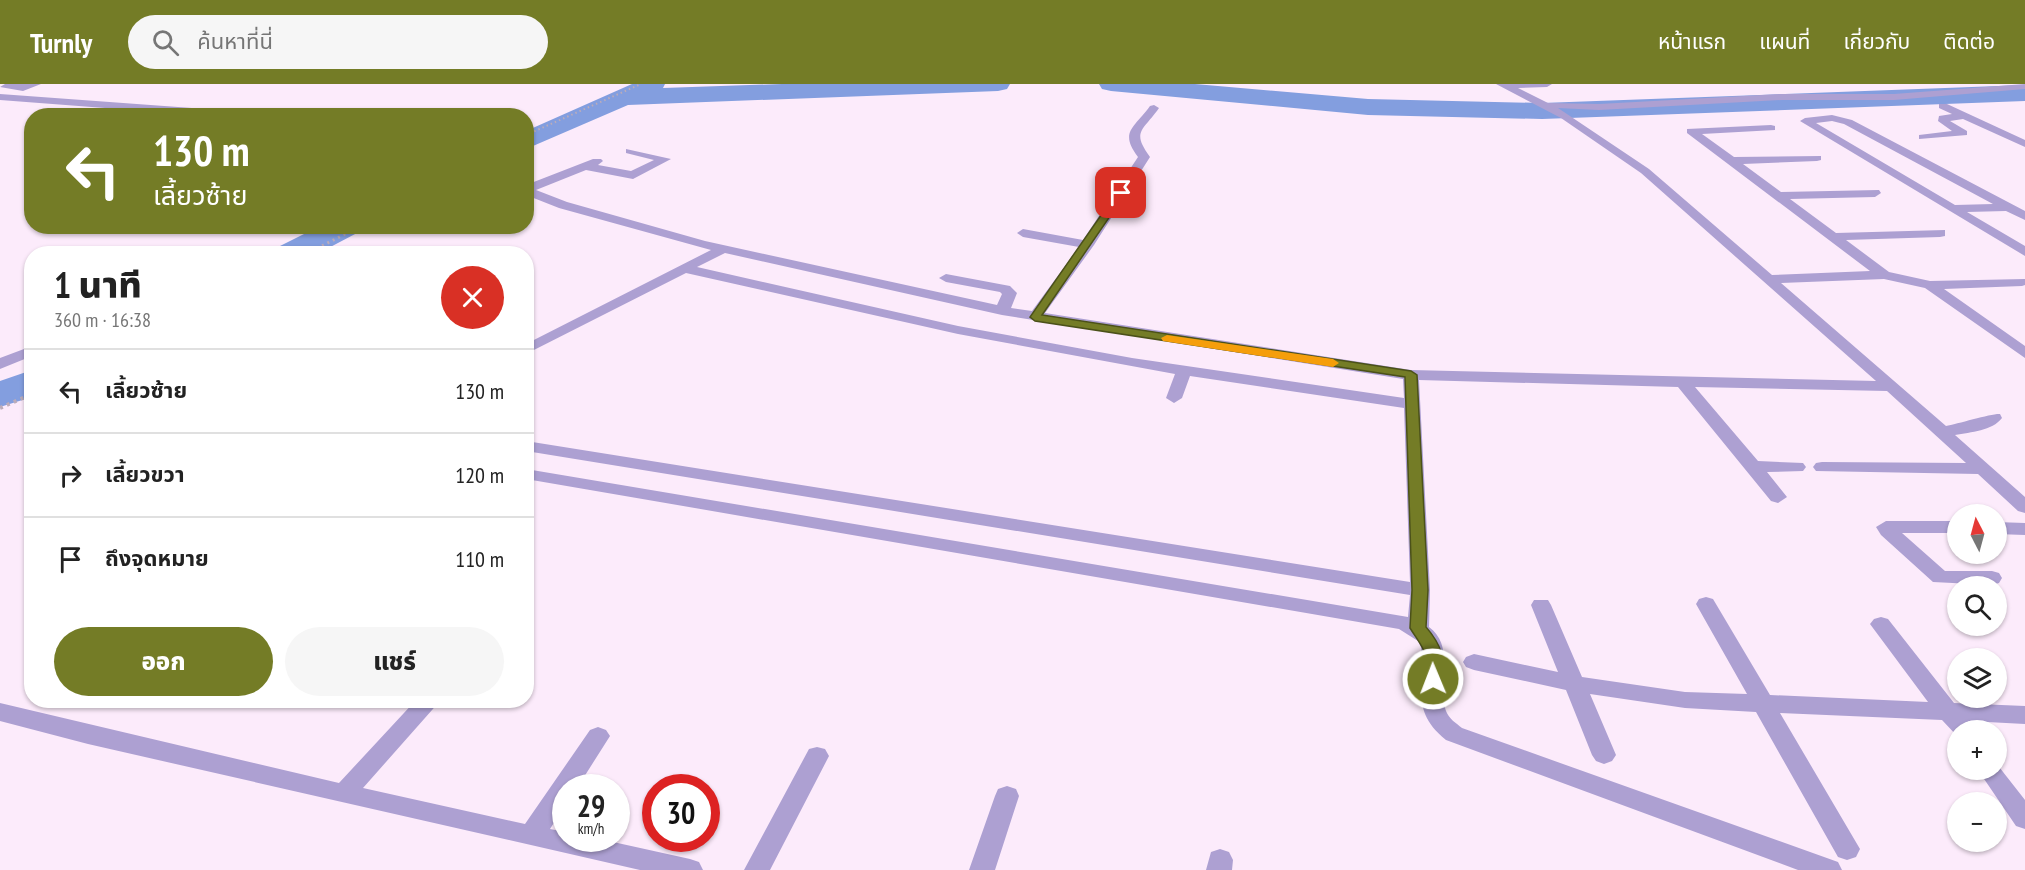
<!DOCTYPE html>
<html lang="th">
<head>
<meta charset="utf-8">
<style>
  :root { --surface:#fff; --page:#f6f6f6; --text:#222; --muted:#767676; --line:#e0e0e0; --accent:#747c26 }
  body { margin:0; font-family:"PT Sans Narrow","Noto Sans Thai",sans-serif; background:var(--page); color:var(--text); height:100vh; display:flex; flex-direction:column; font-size:22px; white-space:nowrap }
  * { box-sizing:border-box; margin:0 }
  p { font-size:20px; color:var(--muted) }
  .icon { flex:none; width:33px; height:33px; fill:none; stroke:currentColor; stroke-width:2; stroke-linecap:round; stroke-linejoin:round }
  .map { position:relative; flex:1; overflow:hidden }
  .side { position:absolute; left:24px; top:162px; width:510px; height:462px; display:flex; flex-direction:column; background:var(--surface); border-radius:24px; box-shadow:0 2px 4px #0004 }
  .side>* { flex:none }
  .banner { position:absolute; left:24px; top:24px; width:510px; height:126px; border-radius:24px; box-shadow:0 2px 4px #0004; background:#747c26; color:#fff; overflow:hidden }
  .needle { width:39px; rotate:354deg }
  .controls { position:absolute; left:1947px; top:420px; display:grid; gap:12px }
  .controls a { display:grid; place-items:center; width:60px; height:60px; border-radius:50%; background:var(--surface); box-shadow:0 2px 4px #0004; font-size:30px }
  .speed { position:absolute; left:552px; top:690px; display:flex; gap:12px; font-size:30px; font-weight:700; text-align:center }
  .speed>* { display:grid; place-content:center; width:78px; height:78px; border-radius:50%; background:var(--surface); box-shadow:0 2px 4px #0004; line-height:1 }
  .speed small { font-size:15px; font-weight:400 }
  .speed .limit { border:9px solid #d22; background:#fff; color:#111 }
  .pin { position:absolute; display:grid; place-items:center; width:51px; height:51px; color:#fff; margin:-26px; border-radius:12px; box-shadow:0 3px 9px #0006 }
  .me { position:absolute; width:66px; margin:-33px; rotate:359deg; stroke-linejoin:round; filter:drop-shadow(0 0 4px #0008) }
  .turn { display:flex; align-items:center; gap:21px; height:126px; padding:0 30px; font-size:27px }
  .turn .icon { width:78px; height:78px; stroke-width:2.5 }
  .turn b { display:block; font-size:42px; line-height:51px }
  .round { display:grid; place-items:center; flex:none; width:63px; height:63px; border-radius:32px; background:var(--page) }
  .summary { display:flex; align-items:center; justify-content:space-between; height:102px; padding:0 30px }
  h1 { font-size:36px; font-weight:800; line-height:45px }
  .cta { display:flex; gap:12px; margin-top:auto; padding:12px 30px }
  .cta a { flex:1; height:69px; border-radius:36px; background:var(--accent); color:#fff; font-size:24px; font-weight:800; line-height:69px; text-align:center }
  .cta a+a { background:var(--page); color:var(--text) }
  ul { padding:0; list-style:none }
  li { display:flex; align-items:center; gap:18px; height:84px; padding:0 30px; border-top:2px solid var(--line) }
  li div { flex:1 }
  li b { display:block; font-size:22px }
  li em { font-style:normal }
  header { display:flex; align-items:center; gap:36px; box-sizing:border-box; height:84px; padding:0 30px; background:var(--accent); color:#fff }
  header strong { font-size:28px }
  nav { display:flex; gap:33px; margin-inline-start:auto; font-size:21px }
  .search { width:420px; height:54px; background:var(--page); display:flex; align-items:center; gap:15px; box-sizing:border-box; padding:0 21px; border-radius:33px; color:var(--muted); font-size:22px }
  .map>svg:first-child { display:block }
</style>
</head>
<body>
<header>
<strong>Turnly</strong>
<div class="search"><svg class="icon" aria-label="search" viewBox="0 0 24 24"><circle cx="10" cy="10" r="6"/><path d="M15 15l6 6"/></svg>ค้นหาที่นี่</div>
<nav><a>หน้าแรก</a><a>แผนที่</a><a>เกี่ยวกับ</a><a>ติดต่อ</a></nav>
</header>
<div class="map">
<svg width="2025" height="786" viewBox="0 0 2025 786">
  <rect width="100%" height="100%" fill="#fcebfb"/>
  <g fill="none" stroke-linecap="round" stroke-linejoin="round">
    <path fill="#839edf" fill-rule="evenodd" d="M 632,0 L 665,0 L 663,4 L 782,0 L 1010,0 L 1007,5 L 998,7 L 628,21 L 526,65 L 526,47 Z
      M 1099,0 L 1195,0 L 1368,15 L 1542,19 L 2025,1 L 2025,17 L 1542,35 L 1368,31 L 1111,7 L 1102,5 Z
      M 320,142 L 362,142 L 357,149 L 317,170 L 274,170 L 278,163 Z
      M 32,286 L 32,313 L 0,323 L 0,297 Z"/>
    <path stroke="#bbacba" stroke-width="2" stroke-dasharray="1.5 3" stroke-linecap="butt" d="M 526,51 L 641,0"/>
    <path stroke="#bbacba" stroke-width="3" stroke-dasharray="2 4" stroke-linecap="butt" d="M 306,170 L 361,142"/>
    <path stroke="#bbacba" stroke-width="4" stroke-dasharray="3 4.5" stroke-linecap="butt" d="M 0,324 L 32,310"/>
    <path fill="#ada0d2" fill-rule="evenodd" d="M 41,0 L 23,7 L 0,3 L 5,0 Z
      M 1496,0 L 1552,0 L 1547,3 L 1518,4 L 1548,19 L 1599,20 L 1782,10 L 1894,10 L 2025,0 L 2025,5 L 1894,16 L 1782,16 L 1599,26 L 1558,24 L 1649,85 L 1772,191 L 1870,187 L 1687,49 L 1687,45 L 1771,41 L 1775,42 L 1775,46 L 1702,50 L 1734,73 L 1821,72 L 1821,76 L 1817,77 L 1743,80 L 1781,108 L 1879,106 L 1881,109 L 1875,113 L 1790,115 L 1836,149 L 1945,146 L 1945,152 L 1940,153 L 1846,156 L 1889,188 L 1930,197 L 2025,195 L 2025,201 L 2022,202 L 1944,205 L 2025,262 L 2025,274 L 1925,204 L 1884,195 L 1781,199 L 1946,342 C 1957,340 1993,329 2000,330 L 2002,334 C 1992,347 1971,348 1955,351 L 2025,413 L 2025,429 L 2018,427 L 1978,390 L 1816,387 L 1813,383 L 1816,379 L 1822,378 L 1966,379 L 1887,307 L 1695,303 L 1758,377 L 1803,379 L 1806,383 L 1803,387 L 1767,388 L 1787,413 L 1778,419 L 1771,417 L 1678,303 L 1419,296 L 1430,506 L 1429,543 C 1457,564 1435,599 1446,627 C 1449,635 1456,639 1462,644 L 1838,778 L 1842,786 L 1798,786 L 1446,656 C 1409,626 1426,603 1421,563 L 1418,557 L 1399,545 L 526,395 L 526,385 L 1408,533 L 1410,511 L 526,367 L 526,357 L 1410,498 L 1404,324 L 1190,292 L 1182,314 L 1174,319 L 1166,314 L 1175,290 L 958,250 L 686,189 L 526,270 L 526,260 L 711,166 L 559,124 L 526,111 L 526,101 L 593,75 L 601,75 L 603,77 L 598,81 L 631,87 L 654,76 L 626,69 L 626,65 L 671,75 L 633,95 L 586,86 L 536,106 L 567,118 L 705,157 L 997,221 L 1002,210 L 1000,208 L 946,198 L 939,194 L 946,190 L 1010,202 L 1017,209 L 1011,224 L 1032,227 L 1079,163 L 1023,153 L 1017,149 L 1023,145 L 1083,156 L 1138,73 C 1119,48 1134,44 1150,22 L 1154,21 L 1159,24 C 1143,47 1131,47 1150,73 L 1094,161 L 1045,229 L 1411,286 L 1876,297 L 1641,89 L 1561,34 ZM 725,169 L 1002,231 L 1403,295 L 1404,314 L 1132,274 L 958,242 L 697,183 Z
      M 0,10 L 219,26 L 224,29 L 222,32 L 210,32 L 0,16 Z
      M 1939,20 L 1947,20 L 2025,56 L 2025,63 L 1963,35 L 1950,37 L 1967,47 L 1967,51 L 1919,55 L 1919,51 L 1952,47 L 1938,37 L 1939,32 L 1952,30 L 1939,24 Z
      M 1832,31 L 1852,36 L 2025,127 L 2025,136 L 2006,127 L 1967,128 L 2025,162 L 2025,172 L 1800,37 L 1805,34 ZM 1832,37 L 1844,40 L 1993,120 L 1955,121 L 1816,39 Z
      M 32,262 L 32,272 L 0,285 L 0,274 Z
      M 1886,437 L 1958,437 L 1958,449 L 1902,449 L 1945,487 L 1992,487 L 1999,489 L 2002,494 L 1999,499 L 1992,501 L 1933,498 L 1881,451 L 1876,443 Z
      M 1996,438 L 2025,439 L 2025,451 L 1996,450 Z
      M 1706,513 L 1713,515 L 1770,611 L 1928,618 L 1870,540 L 1874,535 L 1881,533 L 1888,535 L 1954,619 L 2025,622 L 2025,640 L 1968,637 L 1973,646 L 1958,646 L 1958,653 L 1942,636 L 1780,629 L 1860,765 L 1856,773 L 1847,776 L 1838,773 L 1756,628 L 1685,624 L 1590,610 L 1616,671 L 1612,677 L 1604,680 L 1596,677 L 1592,671 L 1566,606 L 1474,586 L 1466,583 L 1463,578 L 1466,573 L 1474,570 L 1558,588 L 1531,521 L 1534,516 L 1548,516 L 1551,521 L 1582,593 L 1685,608 L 1747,610 L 1696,520 L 1699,515 Z
      M 416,616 L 440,617 L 363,704 L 525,740 L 590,646 L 598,643 L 606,646 L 610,652 L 577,704 L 566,704 L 566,720 L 550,745 L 566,748 L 566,754 L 595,754 L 690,775 L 699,778 L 703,786 L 640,786 L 88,660 L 0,637 L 0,619 L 339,699 Z
      M 817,663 L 825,665 L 829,672 L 770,786 L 744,786 L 809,665 Z
      M 1996,679 L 2025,716 L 2025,745 L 2016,742 L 1978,686 L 1996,686 Z
      M 1007,702 L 1016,705 L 1019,712 L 995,786 L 969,786 L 995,712 L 998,705 Z
      M 1220,765 L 1229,768 L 1233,776 L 1232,786 L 1206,786 L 1211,768 Z"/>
  </g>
  <path fill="#747c26" stroke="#4b5119" stroke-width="1.5" d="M 1121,106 L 1126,109 L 1042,231 L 1411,287 L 1417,291 L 1428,506 L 1426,543 C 1439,558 1450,579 1439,599 L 1427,599 L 1424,595 C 1430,568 1423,565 1410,544 L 1412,506 L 1405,293 L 1035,237 L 1030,233 L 1118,107 Z"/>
  <path fill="#f59e0b" d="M 1167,251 L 1333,275 L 1339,279 L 1333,283 L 1163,257 L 1161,254 Z"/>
</svg>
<div class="controls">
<a><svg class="needle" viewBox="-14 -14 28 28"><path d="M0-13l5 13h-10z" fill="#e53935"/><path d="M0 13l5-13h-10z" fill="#767676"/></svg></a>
<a><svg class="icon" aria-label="search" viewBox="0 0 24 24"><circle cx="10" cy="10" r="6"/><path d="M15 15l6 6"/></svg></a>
<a><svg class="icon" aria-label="layers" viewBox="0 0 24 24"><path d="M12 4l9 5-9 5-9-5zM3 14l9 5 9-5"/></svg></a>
<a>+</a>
<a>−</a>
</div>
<div class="speed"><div>29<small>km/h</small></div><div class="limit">30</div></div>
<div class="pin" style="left:1121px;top:109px;background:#d93025"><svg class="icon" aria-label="arrive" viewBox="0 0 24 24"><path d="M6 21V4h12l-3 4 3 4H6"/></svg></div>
<svg class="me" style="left:1433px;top:595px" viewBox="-20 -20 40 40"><circle r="17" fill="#747c26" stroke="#fff" stroke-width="3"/><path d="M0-11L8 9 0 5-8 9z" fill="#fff"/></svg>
<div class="banner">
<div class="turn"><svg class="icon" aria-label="left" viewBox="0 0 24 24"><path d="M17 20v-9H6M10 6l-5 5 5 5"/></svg><div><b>130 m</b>เลี้ยวซ้าย</div></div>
</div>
<section class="side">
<div class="summary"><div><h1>1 นาที</h1><p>360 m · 16:38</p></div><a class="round" style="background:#d93025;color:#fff"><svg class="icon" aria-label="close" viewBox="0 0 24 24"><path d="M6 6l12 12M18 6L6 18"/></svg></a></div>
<ul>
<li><svg class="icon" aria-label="left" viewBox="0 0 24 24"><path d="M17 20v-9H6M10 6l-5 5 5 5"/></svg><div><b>เลี้ยวซ้าย</b></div><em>130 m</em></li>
<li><svg class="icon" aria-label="right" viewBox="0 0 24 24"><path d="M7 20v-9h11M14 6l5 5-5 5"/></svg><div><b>เลี้ยวขวา</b></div><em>120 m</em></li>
<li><svg class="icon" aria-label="arrive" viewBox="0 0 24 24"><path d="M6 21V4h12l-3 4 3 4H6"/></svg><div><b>ถึงจุดหมาย</b></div><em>110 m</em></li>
</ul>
<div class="cta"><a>ออก</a><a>แชร์</a></div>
</section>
</div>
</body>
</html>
